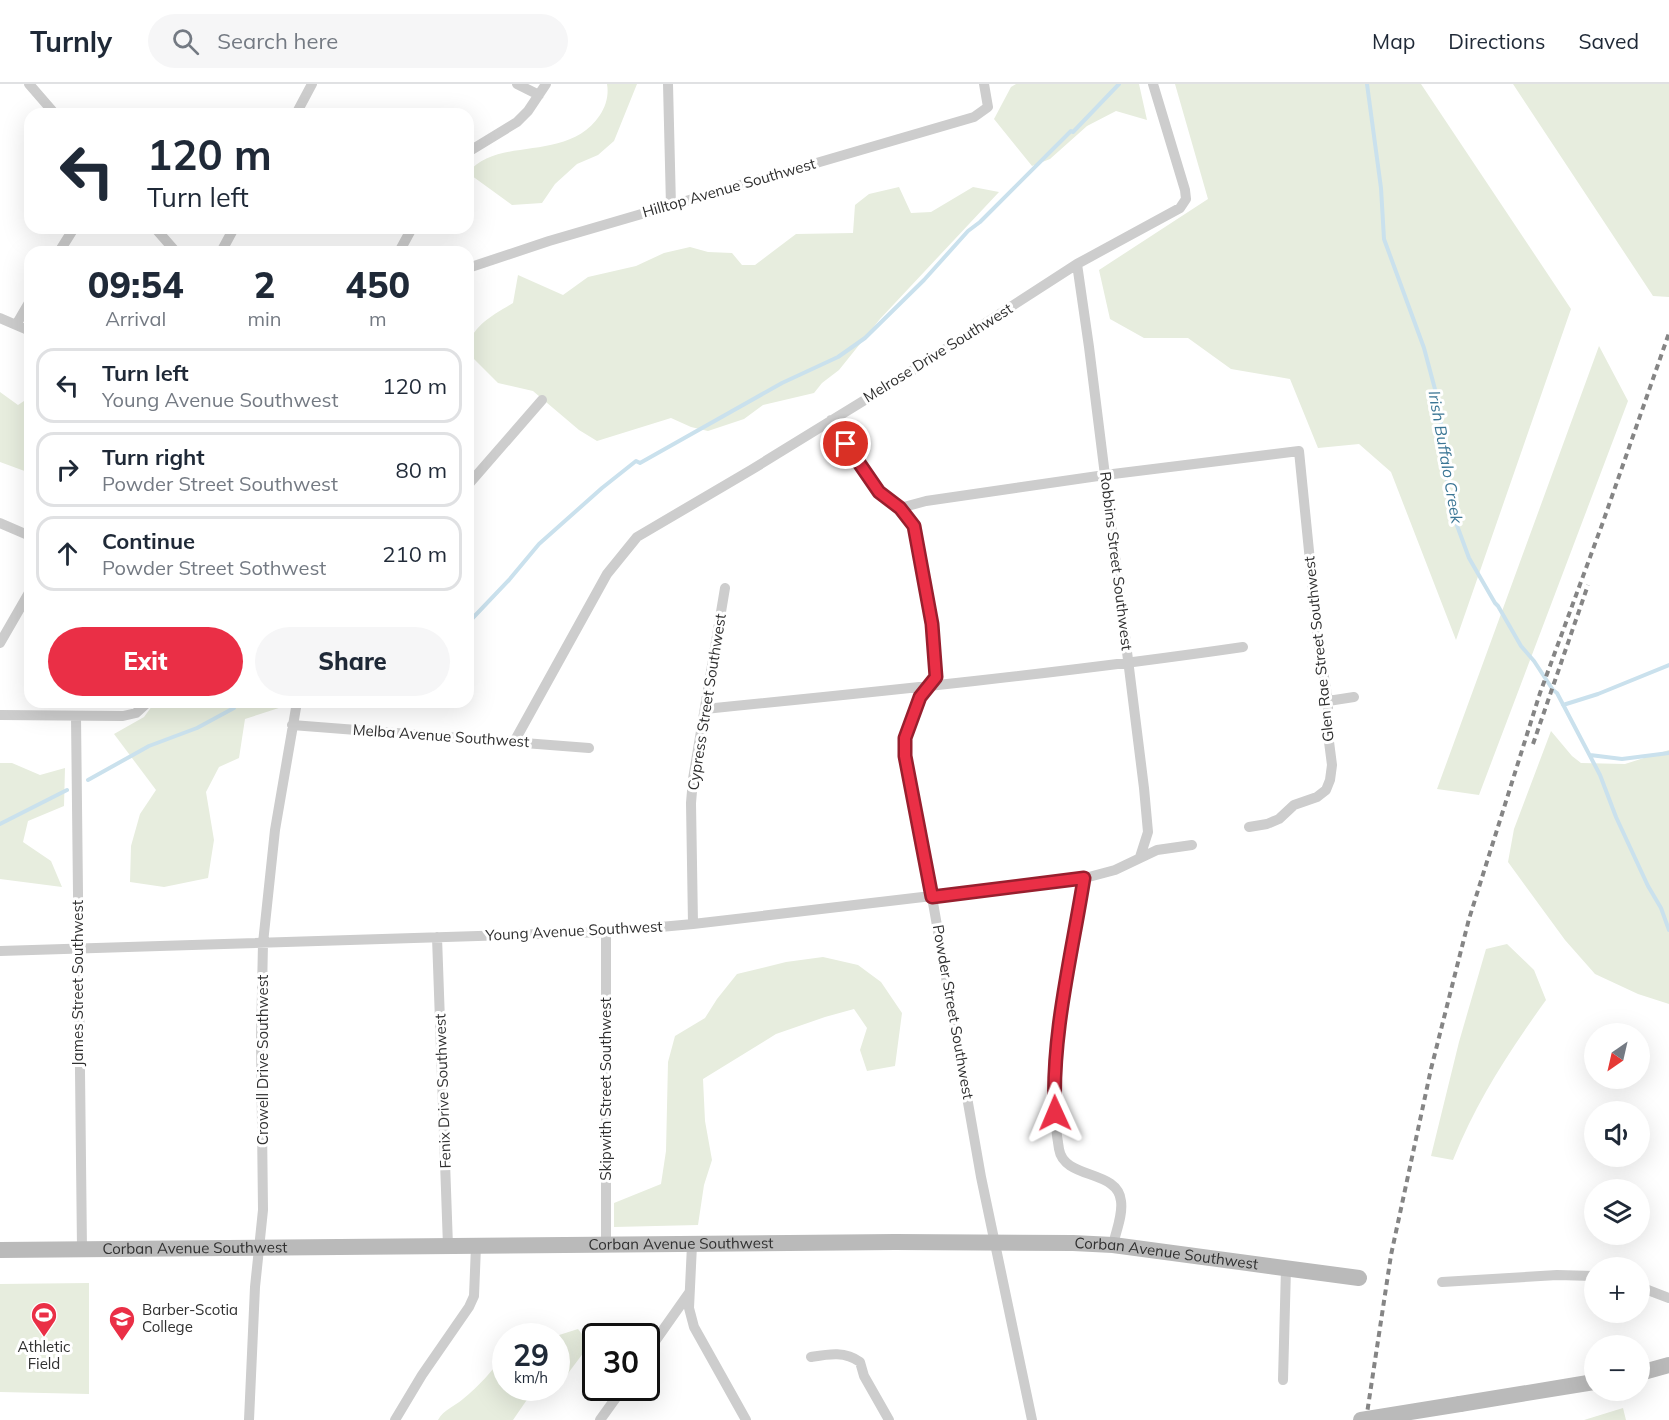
<!DOCTYPE html>
<html lang="en">
<head>
<meta charset="utf-8">
<style>
  :root { --surface:#fff; --page:#f6f6f7; --text:#1f2937; --muted:#747a83; --line:#e0e1e3; --accent:#ea2f46 }
  body { margin:0; font-family:Mulish,sans-serif; background:var(--page); color:var(--text); height:100vh; display:flex; flex-direction:column; font-size:22px; white-space:nowrap }
  * { box-sizing:border-box; margin:0 }
  p { font-size:20px; color:var(--muted) }
  .icon { flex:none; width:33px; height:33px; fill:none; stroke:currentColor; stroke-width:2; stroke-linecap:round; stroke-linejoin:round }
  .map { position:relative; flex:1; overflow:hidden }
  .details { position:absolute; left:24px; top:162px; width:450px; height:462px; display:flex; flex-direction:column; background:var(--surface); border-radius:18px; box-shadow:0 6px 24px #0002 }
  .details>* { flex:none }
  .hud { position:absolute; left:24px; top:24px; width:450px; height:126px; border-radius:18px; box-shadow:0 6px 24px #0002; background:#fff; color:var(--text); overflow:hidden }
  .needle { width:39px; rotate:214deg }
  .controls { position:absolute; left:1584px; top:939px; display:grid; gap:12px }
  .controls a { display:grid; place-items:center; width:66px; height:66px; border-radius:50%; background:var(--surface); box-shadow:0 6px 24px #0002; font-size:30px }
  .speed { position:absolute; left:492px; top:1239px; display:flex; gap:12px; font-size:30px; font-weight:700; text-align:center }
  .speed>* { display:grid; place-content:center; width:78px; height:78px; border-radius:50%; background:var(--surface); box-shadow:0 6px 24px #0002; line-height:1 }
  .speed small { font-size:15px; font-weight:400 }
  .speed .limit { border:3px solid #111; border-radius:9px; background:#fff; color:#111 }
  .pin { position:absolute; display:grid; place-items:center; width:51px; height:51px; color:#fff; margin:-26px; border:3px solid #fff; border-radius:50%; box-shadow:0 2px 6px #0007 }
  .me { position:absolute; width:66px; margin:-33px; rotate:359deg; stroke-linejoin:round; filter:drop-shadow(0 0 4px #0008) }
  .turn { display:flex; align-items:center; gap:21px; height:126px; padding:0 24px; font-size:27px }
  .turn .icon { width:78px; height:78px; stroke-width:2.5 }
  .turn b { display:block; font-size:42px; line-height:51px }
  .eta { display:flex; justify-content:space-evenly; align-items:center; height:102px; text-align:center }
  .eta b { font-size:36px; font-weight:800; line-height:42px }
  .button { display:flex; gap:12px; margin-top:auto; padding:12px 24px }
  .button a { flex:1; height:69px; border-radius:36px; background:var(--accent); color:#fff; font-size:24px; font-weight:800; line-height:69px; text-align:center }
  .button a+a { background:var(--page); color:var(--text) }
  ul { padding:0; list-style:none }
  li { display:flex; align-items:center; gap:18px; height:75px; margin:0 12px 9px; padding:0 12px; border:3px solid var(--line); border-radius:18px }
  li div { flex:1 }
  li b { display:block; font-size:22px }
  li em { font-style:normal }
  header { display:flex; align-items:center; gap:36px; box-sizing:border-box; height:84px; padding:0 30px; background:var(--surface); border-bottom:2px solid var(--line) }
  header strong { font-size:28px }
  nav { display:flex; gap:33px; margin-inline-start:auto; font-size:21px }
  .search { width:420px; height:54px; background:var(--page); display:flex; align-items:center; gap:15px; box-sizing:border-box; padding:0 21px; border-radius:33px; color:var(--muted); font-size:22px }
  .map>svg:first-child { display:block }
</style>
</head>
<body>
<header>
<strong>Turnly</strong>
<div class="search"><svg class="icon" aria-label="search" viewBox="0 0 24 24"><circle cx="10" cy="10" r="6"/><path d="M15 15l6 6"/></svg>Search here</div>
<nav><a>Map</a><a>Directions</a><a>Saved</a></nav>
</header>
<div class="map">
<svg width="1669" height="1336" viewBox="0 0 1669 1336">
  <rect width="100%" height="100%" fill="#fff"/>
  <path fill="#e7edde" d="M 607,0 L 637,0 L 614,57 L 598,71 L 577,80 L 555,100 L 542,119 L 512,121 L 468,89 C 497,51 567,80 600,31 C 606,22 609,11 607,0 Z
    M 1016,0 L 1139,0 L 1147,36 L 1116,27 L 1087,42 L 1050,75 L 1032,82 L 994,35 L 1011,3 Z
    M 1175,0 L 1421,0 L 1571,225 L 1456,556 L 1391,388 L 1359,360 L 1318,364 L 1290,295 L 1231,285 L 1188,254 L 1144,254 L 1110,235 L 1099,186 L 1208,115 Z
    M 1513,0 L 1669,0 L 1669,213 L 1653,212 Z
    M 899,103 L 911,129 L 931,128 L 973,103 L 999,108 L 880,235 L 839,286 L 822,299 L 814,309 L 763,321 L 744,335 L 708,347 L 691,343 L 671,334 L 597,357 L 579,346 L 533,307 L 498,299 L 468,269 C 468,243 494,231 513,219 L 518,191 L 563,211 L 588,193 L 636,182 L 664,169 L 690,163 L 708,168 L 732,169 L 742,181 L 755,181 L 796,150 L 853,149 L 855,121 L 869,110 Z
    M 1599,262 L 1628,317 L 1479,711 L 1437,705 Z
    M 0,308 L 18,321 L 30,313 L 30,389 L 0,378 Z
    M 155,618 L 282,618 L 285,622 L 245,635 L 239,674 L 219,683 L 206,708 L 214,756 L 208,794 L 164,803 L 130,798 L 131,762 L 140,730 L 156,706 L 114,650 L 144,633 Z
    M 1551,647 L 1572,672 L 1581,679 L 1625,680 L 1669,666 L 1669,920 L 1638,910 L 1595,890 L 1565,856 L 1508,778 L 1514,745 Z
    M 0,679 L 12,679 L 40,691 L 65,684 L 64,722 L 28,737 L 23,758 L 51,777 L 62,803 L 0,795 Z
    M 1507,860 L 1534,886 L 1546,916 C 1508,969 1477,1016 1453,1076 L 1431,1072 L 1459,958 L 1486,865 Z
    M 823,873 L 858,881 L 881,898 L 902,929 L 895,982 L 867,987 L 860,966 L 867,944 L 854,925 L 825,933 L 776,950 L 703,995 L 705,1037 L 712,1076 L 704,1101 L 698,1141 L 614,1143 L 614,1119 L 661,1100 L 666,1067 L 668,978 L 675,952 L 705,934 L 717,915 L 737,890 L 786,878 Z
    M 89,1199 L 89,1310 L 0,1308 L 0,1200 Z
    M 578,1245 L 590,1260 L 560,1300 L 557,1300 L 556,1252 Z
    M 505,1270 L 506,1304 L 539,1304 L 535,1304 L 513,1336 L 438,1336 C 444,1325 454,1323 463,1315 C 479,1302 493,1286 505,1270 Z
    M 1623,1324 L 1626,1336 L 1584,1336 Z"/>
  <g fill="none" stroke-linecap="round" stroke-linejoin="round">
    <path stroke="#cae1ed" stroke-width="4" d="M 1367,0 L 1381,104 L 1384,155 L 1424,264 L 1436,309 L 1444,359 L 1448,405 L 1455,436 L 1469,474 L 1495,519 L 1498,522 L 1521,562 L 1534,577 L 1553,606 L 1557,609 L 1600,691 L 1616,733 L 1648,802 L 1661,824 L 1669,846
      M 468,539 L 509,496 L 539,460 L 602,404 L 636,377 L 640,379 L 782,299 L 838,273 L 865,254 L 924,196 L 968,147 L 980,138 L 1071,47 L 1073,48 L 1119,0
      M 1563,621 L 1598,610 L 1669,581
      M 1590,671 L 1622,675 L 1669,669
      M 88,696 L 149,662 L 197,644 L 234,624 L 235,620 L 240,618
      M 0,740 L 67,706"/>
    <path stroke="#cdcdcd" stroke-width="10" d="M 29,0 L 55,30
      M 517,0 L 539,11
      M 668,0 L 671,122
      M 296,30 L 312,0
      M 468,68 L 517,38 L 528,27 L 546,0
      M 155,144 L 176,168
      M 59,168 L 74,144
      M 221,168 L 234,144
      M 399,168 L 412,144
      M 1077,180 L 1089,263 L 1144,704 L 1148,748 L 1140,773
      M 468,184 L 549,157 L 974,33 L 988,23 L 984,0
      M 0,234 L 30,247
      M 16,241 L 30,217
      M 831,336 L 879,408 L 900,424 L 914,442 L 932,540 L 936,593 L 920,613 L 905,654 L 905,672 L 932,813 L 981,1093 L 1032,1336
      M 468,401 L 542,316
      M 900,424 L 926,417 L 1105,391 L 1299,367 L 1318,557 L 1328,617 L 1328,650 L 1332,681 L 1330,696 L 1326,706 L 1317,713 L 1294,721 L 1279,735 L 1267,740 L 1249,743
      M 0,439 L 30,452
      M 0,559 L 30,507
      M 1328,617 L 1354,613
      M 705,625 C 885,607 1064,589 1243,563
      M 0,631 L 123,632 L 136,629 L 148,618
      M 76,632 L 82,1165
      M 292,641 L 589,664
      M 514,658 L 607,490 L 637,453 L 751,386 L 899,295 L 1077,180 L 1180,124 L 1186,115 L 1185,106 L 1153,0
      M 1085,794 C 1070,880 1044,979 1059,1065 C 1064,1096 1118,1085 1121,1117 C 1123,1131 1116,1147 1113,1161
      M 693,840 L 691,719 L 693,695 L 725,504
      M 437,853 L 448,1162
      M 0,867 L 606,848 L 693,840 L 1085,794 L 1115,786 L 1157,766 L 1192,761
      M 606,1161 L 606,848
      M 692,1161 L 689,1224 L 694,1243 L 746,1336
      M 1442,1198 L 1557,1191 L 1594,1192
      M 1640,1203 L 1669,1214
      M 646,1270 L 689,1209
      M 811,1273 C 829,1270 845,1267 860,1278 L 864,1292 L 889,1336
      M 1283,1296 L 1286,1184
      M 249,1336 L 255,1203 L 263,1126 L 261,956 L 263,859 L 275,746 L 297,618
      M 395,1336 L 422,1291 L 469,1223 L 474,1212 L 476,1162
      M 600,1336 L 623,1304"/>
    <g stroke="#bababa" stroke-width="16">
      <path id="s1" d="M 0,1166 L 895,1158 L 1073,1159 L 1113,1161 L 1359,1194"/>
      <path d="M 1640,1289 L 1669,1281"/>
      <path d="M 1460,1320 L 1594,1298"/>
    </g>
    <path stroke="#858585" stroke-width="4" stroke-dasharray="6 4.5" stroke-linecap="butt" d="M 1533,660 L 1588,501
      M 1366,1336 L 1391,1171 L 1431,985 L 1469,835 L 1540,609 L 1603,438 L 1669,249"/>
    <path stroke="#bababa" stroke-width="16" d="M 1361,1336 L 1460,1320"/>
  </g>
  <g fill="none" stroke-linecap="round" stroke-linejoin="round">
    <g stroke="#981f2e" stroke-width="15">
      <path id="route" d="M 846,360 L 879,408 L 900,424 L 914,442 L 932,540 L 936,593 L 920,613 L 905,654 L 905,672 L 932,813 L 1084,794 C 1072,870 1051,952 1055,1029"/>
    </g>
    <use href="#route" stroke="#ea2f46" stroke-width="10"/>
  </g>
  <defs>
    <g id="stadium-pin" transform="scale(1.35)"><path d="M0 17L-7.5 6A9.5 9.5 0 1 1 7.5 6Z" fill="#ea2f46" stroke="#fff"/><path d="M0-5a6.5 5 0 1 0 0 10a6.5 5 0 1 0 0-10ZM-3.5-1.8h7v3.6h-7Z" fill="#fff"/></g>
    <g id="university-pin" transform="scale(1.35)"><path d="M0 17L-7.5 6A9.5 9.5 0 1 1 7.5 6Z" fill="#ea2f46" stroke="#fff"/><path d="M0-5L7-2L0 1L-7-2ZM-4 1L0 2.5L4 1V4Q0 6-4 4Z" fill="#fff"/></g>
  </defs>
  <g fill-rule="evenodd">
    <use href="#stadium-pin" x="44" y="1231"/>
    <use href="#university-pin" x="122" y="1235"/>
  </g>
  <g text-anchor="middle" stroke-width="6" stroke-linejoin="round" paint-order="stroke">
    <g font-size="15" fill="#303030" stroke="#fff">
      <text transform="translate(729 104) rotate(-16)" y="5">Hilltop Avenue Southwest</text>
      <text transform="translate(938 269) rotate(-32)" y="5">Melrose Drive Southwest</text>
      <text transform="translate(1116 477) rotate(83)" y="5">Robbins Street Southwest</text>
      <text transform="translate(1319 565) rotate(-96)" y="5">Glen Rae Street Southwest</text>
      <text transform="translate(707 618) rotate(-81)" y="5">Cypress Street Southwest</text>
      <text transform="translate(441 652) rotate(4)" y="5">Melba Avenue Southwest</text>
      <text transform="translate(574 847) rotate(-3)" y="5">Young Avenue Southwest</text>
      <text transform="translate(78 899) rotate(-90)" y="5">James Street Southwest</text>
      <text transform="translate(953 928) rotate(80)" y="5">Powder Street Southwest</text>
      <text transform="translate(263 976) rotate(-90)" y="5">Crowell Drive Southwest</text>
      <text transform="translate(606 1005) rotate(-90)" y="5">Skipwith Street Southwest</text>
      <text transform="translate(443 1007) rotate(-92)" y="5">Fenix Drive Southwest</text>
      <text dy="5" stroke="none"><textPath href="#s1" startOffset="681">Corban Avenue Southwest</textPath></text>
      <text dy="5" stroke="none"><textPath href="#s1" startOffset="195">Corban Avenue Southwest</textPath></text>
      <text dy="5" stroke="none"><textPath href="#s1" startOffset="1167">Corban Avenue Southwest</textPath></text>
    </g>
    <g font-size="15" fill="#303030" stroke="#fff" text-anchor="start">
      <text x="142" y="1231">Barber-Scotia<tspan x="142" dy="17">College</tspan></text>
      <text x="44" y="1268" text-anchor="middle">Athletic<tspan x="44" dy="17">Field</tspan></text>
    </g>
    <g font-size="16" font-style="italic" fill="#3b7695" stroke="#fff">
      <text transform="translate(1446 373) rotate(80)" y="6">Irish Buffalo Creek</text>
    </g>
  </g>
</svg>
<div class="controls">
<a><svg class="needle" viewBox="-14 -14 28 28"><path d="M0-13l5 13h-10z" fill="#e53935"/><path d="M0 13l5-13h-10z" fill="#747a83"/></svg></a>
<a><svg class="icon" aria-label="sound" viewBox="0 0 24 24"><path d="M4 9h4l5-4v14l-5-4H4zM17 9q2 3 0 6"/></svg></a>
<a><svg class="icon" aria-label="layers" viewBox="0 0 24 24"><path d="M12 4l9 5-9 5-9-5zM3 14l9 5 9-5"/></svg></a>
<a>+</a>
<a>−</a>
</div>
<div class="speed"><div>29<small>km/h</small></div><div class="limit">30</div></div>
<div class="pin" style="left:846px;top:360px;background:#d93025"><svg class="icon" aria-label="arrive" viewBox="0 0 24 24"><path d="M6 21V4h12l-3 4 3 4H6"/></svg></div>
<svg class="me" style="left:1055px;top:1029px" viewBox="-20 -20 40 40"><path d="M0-17L14 15 0 8-14 15z" fill="#ea2f46" stroke="#fff" stroke-width="4"/></svg>
<div class="hud">
<div class="turn"><svg class="icon" aria-label="left" viewBox="0 0 24 24"><path d="M17 20v-9H6M10 6l-5 5 5 5"/></svg><div><b>120 m</b>Turn left</div></div>
</div>
<section class="details">
<div class="eta">
<div><b>09:54</b><p>Arrival</p></div>
<div><b>2</b><p>min</p></div>
<div><b>450</b><p>m</p></div>
</div>
<ul>
<li><svg class="icon" aria-label="left" viewBox="0 0 24 24"><path d="M17 20v-9H6M10 6l-5 5 5 5"/></svg><div><b>Turn left</b><p>Young Avenue Southwest</p></div><em>120 m</em></li>
<li><svg class="icon" aria-label="right" viewBox="0 0 24 24"><path d="M7 20v-9h11M14 6l5 5-5 5"/></svg><div><b>Turn right</b><p>Powder Street Southwest</p></div><em>80 m</em></li>
<li><svg class="icon" aria-label="ahead" viewBox="0 0 24 24"><path d="M12 20V5M6 11l6-6 6 6"/></svg><div><b>Continue</b><p>Powder Street Sothwest</p></div><em>210 m</em></li>
</ul>
<div class="button"><a>Exit</a><a>Share</a></div>
</section>
</div>
</body>
</html>
